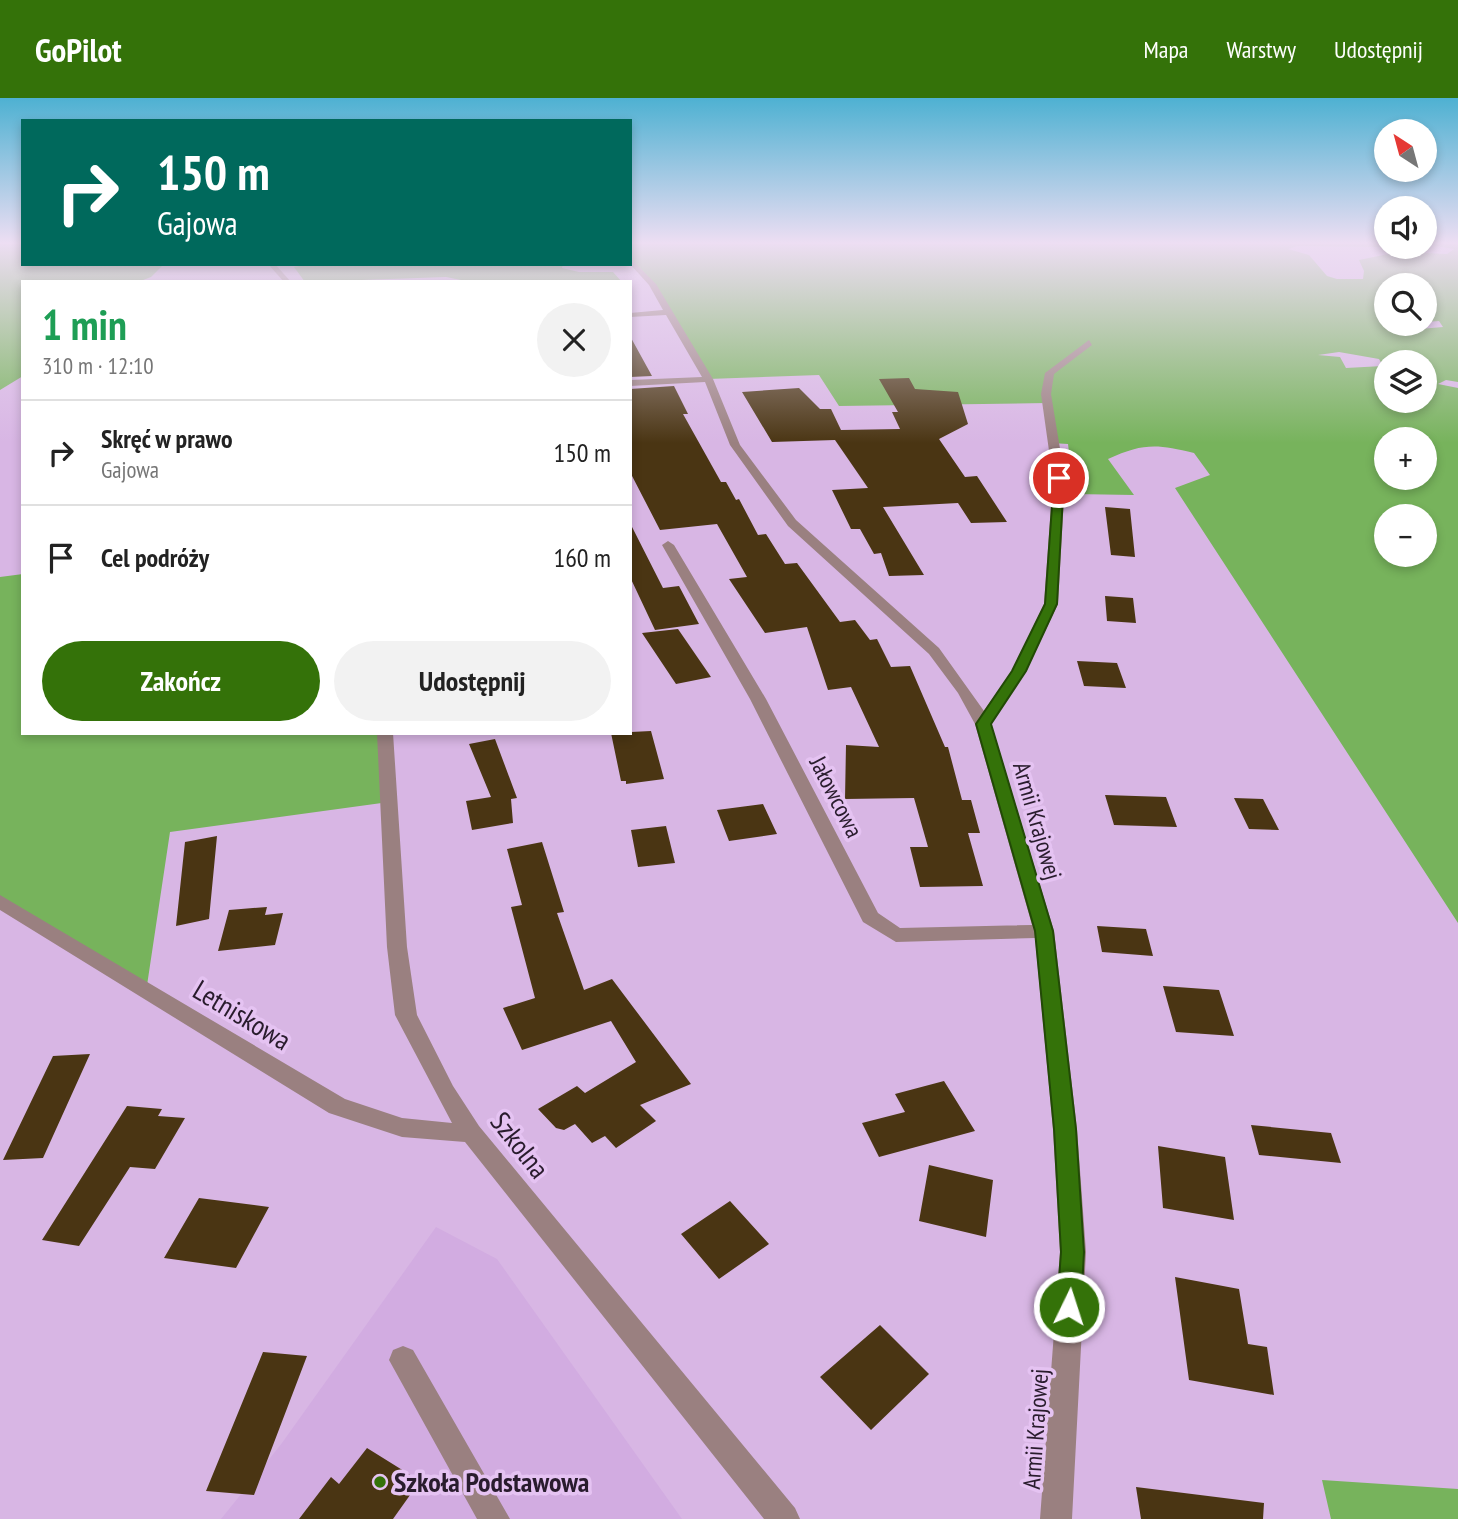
<!DOCTYPE html>
<html lang="pl">
<head>
<meta charset="utf-8">
<style>
  :root { --surface:#fff; --page:#f2f2f2; --text:#222; --muted:#767676; --line:#e0e0e0; --accent:#347209 }
  body { margin:0; font-family:"PT Sans Narrow",sans-serif; background:var(--page); color:var(--text); height:100vh; display:flex; flex-direction:column; font-size:26px; white-space:nowrap }
  * { box-sizing:border-box; margin:0 }
  p { font-size:23px; color:var(--muted) }
  .icon { flex:none; width:38px; height:38px; fill:none; stroke:currentColor; stroke-width:2; stroke-linecap:round; stroke-linejoin:round }
  .map { position:relative; flex:1; overflow:hidden }
  .panel { position:absolute; left:21px; top:182px; width:611px; height:455px; display:flex; flex-direction:column; background:var(--surface); border-radius:0px; box-shadow:0 4px 10px #0003 }
  .panel>* { flex:none }
  .banner { position:absolute; left:21px; top:21px; width:611px; height:147px; border-radius:0px; box-shadow:0 4px 10px #0003; background:#00695c; color:#fff; overflow:hidden }
  .needle { width:46px; rotate:324deg }
  .tools { position:absolute; left:1374px; top:21px; display:grid; gap:14px }
  .tools a { display:grid; place-items:center; width:63px; height:63px; border-radius:50%; background:var(--surface); box-shadow:0 4px 10px #0003; font-size:35px }
  .pin { position:absolute; display:grid; place-items:center; width:60px; height:60px; color:#fff; margin:-30px; border:4px solid #fff; border-radius:50%; box-shadow:0 2px 7px #0007 }
  .me { position:absolute; width:77px; margin:-38px; rotate:4deg; stroke-linejoin:round; filter:drop-shadow(0 0 5px #0008) }
  .turn { display:flex; align-items:center; gap:24px; height:147px; padding:0 21px; font-size:32px }
  .turn .icon { width:91px; height:91px; stroke-width:2.5 }
  .turn b { display:block; font-size:49px; line-height:60px }
  .round { display:grid; place-items:center; flex:none; width:74px; height:74px; border-radius:37px; background:var(--page) }
  .summary { display:flex; align-items:center; justify-content:space-between; height:119px; padding:0 21px }
  h1 { font-size:42px; font-weight:700; line-height:52px; color:#1e9e55 }
  .primary-button { display:flex; gap:14px; margin-top:auto; padding:14px 21px }
  .primary-button a { flex:1; height:80px; border-radius:42px; background:var(--accent); color:#fff; font-size:28px; font-weight:700; line-height:80px; text-align:center }
  .primary-button a+a { background:var(--page); color:var(--text) }
  ul { padding:0; list-style:none }
  li { display:flex; align-items:center; gap:21px; height:105px; padding:0 21px; border-top:2px solid var(--line) }
  li div { flex:1 }
  li b { display:block; font-size:26px }
  li em { font-style:normal }
  header { display:flex; align-items:center; gap:42px; box-sizing:border-box; height:98px; padding:0 35px; background:var(--accent); color:#fff }
  header strong { font-size:33px }
  nav { display:flex; gap:38px; margin-inline-start:auto; font-size:24px }
  .map>svg:first-child { display:block }
</style>
</head>
<body>
<header>
<strong>GoPilot</strong>
<nav><a>Mapa</a><a>Warstwy</a><a>Udostępnij</a></nav>
</header>
<div class="map">
<svg width="1458" height="1421" viewBox="0 0 1458 1421">
  <rect width="100%" height="100%" fill="#d8b6e4"/>
  <path fill="#d2ace1" d="M 436,1129 L 497,1161 L 682,1421 L 221,1421 L 282,1345 Z"/>
  <path fill="#77b35c" fill-rule="evenodd" d="M 0,146 L 23,146 L 23,166 L 164,166 L 151,179 L 138,184 L 23,184 L 23,278 L 0,292 Z
    M 630,146 L 1386,146 L 1387,149 L 1297,148 L 1288,151 L 1309,157 L 1327,178 L 1337,181 L 1363,181 L 1364,173 L 1359,162 L 1398,154 L 1447,156 L 1454,151 L 1425,146 L 1458,146 L 1458,284 L 1446,282 L 1438,286 L 1458,290 L 1458,825 L 1175,390 L 1210,377 L 1194,355 C 1157,346 1143,345 1108,361 L 1134,397 L 1074,396 L 1068,346 L 1051,345 L 1047,305 L 839,308 L 819,277 L 708,281 L 652,186 L 630,163 ZM 1386,187 L 1424,187 L 1425,224 L 1439,223 L 1443,229 L 1420,231 L 1422,226 L 1386,226 ZM 1339,254 L 1379,261 L 1383,268 L 1346,270 L 1340,259 L 1318,257 ZM 1386,264 L 1424,264 L 1424,303 L 1386,303 ZM 1386,341 L 1424,341 L 1424,380 L 1386,380 ZM 1386,418 L 1424,418 L 1424,457 L 1386,457 Z
    M 310,166 L 563,166 L 562,170 L 579,174 L 613,174 L 622,184 L 471,184 L 446,179 L 305,184 L 294,169 Z
    M 23,476 L 23,635 L 385,635 L 389,704 L 170,734 L 146,894 L 0,803 L 0,479 Z
    M 1322,1382 L 1458,1391 L 1458,1421 L 1331,1421 Z"/>
  <path fill="#4a3513" d="M 630,238 L 652,278 L 630,279 Z
    M 909,280 L 915,291 L 958,294 L 968,326 L 939,341 L 965,379 L 977,378 L 1007,424 L 971,425 L 958,405 L 883,409 L 924,477 L 889,478 L 881,455 L 874,456 L 860,431 L 851,431 L 832,392 L 868,390 L 835,342 L 772,344 L 742,294 L 799,290 L 820,311 L 831,311 L 841,332 L 900,331 L 892,314 L 898,314 L 879,281 Z
    M 674,288 L 688,316 L 683,316 L 721,384 L 726,384 L 736,402 L 739,401 L 758,437 L 766,436 L 785,466 L 797,465 L 840,524 L 855,522 L 870,542 L 877,541 L 891,569 L 910,568 L 945,649 L 948,649 L 962,702 L 971,702 L 980,735 L 968,735 L 983,788 L 920,789 L 910,749 L 928,749 L 914,700 L 845,701 L 846,647 L 879,649 L 851,589 L 828,592 L 807,529 L 765,535 L 729,481 L 747,479 L 717,426 L 660,432 L 630,374 L 630,291 Z
    M 1105,409 L 1130,411 L 1135,459 L 1111,457 Z
    M 630,425 L 663,490 L 679,488 L 699,526 L 655,532 L 630,479 Z
    M 1105,498 L 1133,500 L 1136,525 L 1107,523 Z
    M 678,531 L 711,579 L 676,586 L 642,535 Z
    M 1077,563 L 1117,565 L 1126,590 L 1084,588 Z
    M 651,633 L 664,681 L 626,686 L 626,683 L 621,683 L 611,635 Z
    M 495,641 L 517,700 L 511,701 L 513,725 L 472,732 L 466,703 L 491,699 L 469,646 Z
    M 1105,697 L 1166,699 L 1177,729 L 1114,727 Z
    M 1234,700 L 1263,701 L 1279,732 L 1249,731 Z
    M 763,706 L 777,736 L 729,743 L 717,712 Z
    M 666,728 L 675,765 L 638,769 L 631,732 Z
    M 217,738 L 209,821 L 176,828 L 185,744 Z
    M 542,744 L 564,814 L 557,815 L 584,892 L 612,881 L 691,986 L 640,1007 L 656,1023 L 616,1050 L 605,1038 L 592,1045 L 575,1026 L 564,1032 L 556,1030 L 538,1011 L 577,988 L 585,995 L 636,964 L 611,923 L 522,952 L 503,910 L 535,900 L 511,809 L 522,807 L 507,751 Z
    M 267,809 L 265,817 L 283,815 L 275,847 L 218,853 L 229,812 Z
    M 1097,828 L 1146,831 L 1153,858 L 1102,854 Z
    M 1163,888 L 1219,892 L 1234,938 L 1176,934 Z
    M 90,956 L 43,1060 L 3,1062 L 53,958 Z
    M 944,983 L 975,1033 L 879,1059 L 862,1025 L 905,1014 L 895,996 Z
    M 127,1008 L 162,1011 L 158,1018 L 185,1020 L 155,1071 L 130,1069 L 79,1148 L 42,1142 Z
    M 1251,1027 L 1331,1035 L 1341,1065 L 1259,1057 Z
    M 1158,1048 L 1225,1059 L 1234,1122 L 1163,1110 Z
    M 929,1067 L 993,1082 L 986,1139 L 919,1123 Z
    M 199,1100 L 269,1109 L 236,1170 L 164,1160 Z
    M 730,1103 L 769,1146 L 719,1181 L 681,1136 Z
    M 1175,1179 L 1239,1191 L 1248,1246 L 1267,1249 L 1274,1297 L 1189,1282 Z
    M 880,1227 L 929,1276 L 871,1332 L 820,1279 Z
    M 263,1254 L 307,1258 L 254,1397 L 206,1393 Z
    M 367,1350 L 420,1383 L 393,1421 L 299,1421 L 331,1379 L 339,1386 Z
    M 1136,1389 L 1264,1405 L 1263,1421 L 1141,1421 Z"/>
  <g fill="none" stroke-linecap="round" stroke-linejoin="round">
    <path fill="#9a8080" fill-rule="evenodd" d="M 1089,242 L 1092,247 L 1054,276 L 1051,296 L 1065,381 L 1059,384 L 1053,381 L 1041,296 L 1045,275 Z
      M 403,1248 L 413,1252 L 510,1421 L 477,1421 L 389,1262 L 393,1252 Z"/>
    <path fill="#9a8080" fill-rule="evenodd" d="M 630,160 L 656,186 L 713,281 L 740,347 L 796,422 L 939,550 L 984,613 L 1012,573 L 1044,506 L 1053,381 L 1059,378 L 1065,381 L 1058,506 L 1026,573 L 991,626 L 1054,833 L 1077,1031 L 1086,1154 L 1072,1421 L 1040,1421 L 1060,1154 L 1053,1031 L 1035,840 L 896,844 L 863,824 L 750,601 L 662,447 L 668,443 L 674,447 L 766,601 L 878,815 L 900,830 L 1032,827 L 975,626 L 958,595 L 929,556 L 788,428 L 730,347 L 705,284 L 630,288 L 630,282 L 702,279 L 666,217 L 630,219 L 630,215 L 663,212 L 649,187 L 630,166 Z
      M 268,166 L 275,166 L 291,184 L 284,184 Z
      M 377,635 L 393,635 L 407,849 L 417,917 L 453,988 L 479,1028 L 795,1410 L 800,1421 L 764,1421 L 465,1044 L 402,1039 L 329,1015 L 0,812 L 0,797 L 345,1001 L 402,1020 L 452,1025 L 395,917 L 387,849 Z"/>
  </g>
  <linearGradient id="sky" x2="0" y2="1"><stop stop-color="#4eb1d2"/><stop offset="0.42" stop-color="#eddef3"/><stop offset="1" stop-color="#eddef3" stop-opacity="0"/></linearGradient>
  <rect width="1458" height="345" fill="url(#sky)"/>
  <path fill="#347209" stroke="#224a06" stroke-width="2" d="M 1059,377 L 1064,380 L 1057,506 L 1026,573 L 991,626 L 1053,833 L 1076,1031 L 1084,1154 L 1081,1209 L 1078,1217 L 1069,1220 L 1060,1217 L 1057,1209 L 1061,1154 L 1054,1031 L 1035,833 L 976,626 L 1012,573 L 1045,506 L 1054,380 Z"/>
  <circle fill="#347209" stroke="#e5c3f2" stroke-width="2.5" cx="380" cy="1384" r="7"/>
  <g text-anchor="middle" stroke-width="7" stroke-linejoin="round" paint-order="stroke">
    <g font-size="24" fill="#291c2d" stroke="#e5c3f2">
      <text transform="translate(836 699) rotate(63)" y="8">Jałowcowa</text>
      <text transform="translate(1037 723) rotate(74)" y="8">Armii Krajowej</text>
      <text transform="translate(1036 1331) rotate(-86)" y="8">Armii Krajowej</text>
    </g>
    <g font-size="28" fill="#291c2d" stroke="#e5c3f2">
      <text transform="translate(242 917) rotate(31)" y="10">Letniskowa</text>
      <text transform="translate(520 1047) rotate(52)" y="10">Szkolna</text>
    </g>
    <g font-size="28" font-weight="bold" fill="#291c2d" stroke="#e5c3f2" text-anchor="start">
      <text x="394" y="1394">Szkoła Podstawowa</text>
    </g>
  </g>
</svg>
<div class="tools">
<a><svg class="needle" viewBox="-14 -14 28 28"><path d="M0-13l5 13h-10z" fill="#e53935"/><path d="M0 13l5-13h-10z" fill="#767676"/></svg></a>
<a><svg class="icon" aria-label="sound" viewBox="0 0 24 24"><path d="M4 9h4l5-4v14l-5-4H4zM17 9q2 3 0 6"/></svg></a>
<a><svg class="icon" aria-label="search" viewBox="0 0 24 24"><circle cx="10" cy="10" r="6"/><path d="M15 15l6 6"/></svg></a>
<a><svg class="icon" aria-label="layers" viewBox="0 0 24 24"><path d="M12 4l9 5-9 5-9-5zM3 14l9 5 9-5"/></svg></a>
<a>+</a>
<a>−</a>
</div>
<div class="pin" style="left:1059px;top:380px;background:#d93025"><svg class="icon" aria-label="arrive" viewBox="0 0 24 24"><path d="M6 21V4h12l-3 4 3 4H6"/></svg></div>
<svg class="me" style="left:1069px;top:1209px" viewBox="-20 -20 40 40"><circle r="17" fill="#347209" stroke="#fff" stroke-width="3"/><path d="M0-11L8 9 0 5-8 9z" fill="#fff"/></svg>
<div class="banner">
<div class="turn"><svg class="icon" aria-label="right" viewBox="0 0 24 24"><path d="M7 20v-9h11M14 6l5 5-5 5"/></svg><div><b>150 m</b>Gajowa</div></div>
</div>
<section class="panel">
<div class="summary"><div><h1>1 min</h1><p>310 m · 12:10</p></div><a class="round"><svg class="icon" aria-label="close" viewBox="0 0 24 24"><path d="M6 6l12 12M18 6L6 18"/></svg></a></div>
<ul>
<li><svg class="icon" aria-label="right" viewBox="0 0 24 24"><path d="M7 20v-9h11M14 6l5 5-5 5"/></svg><div><b>Skręć w prawo</b><p>Gajowa</p></div><em>150 m</em></li>
<li><svg class="icon" aria-label="arrive" viewBox="0 0 24 24"><path d="M6 21V4h12l-3 4 3 4H6"/></svg><div><b>Cel podróży</b></div><em>160 m</em></li>
</ul>
<div class="primary-button"><a>Zakończ</a><a>Udostępnij</a></div>
</section>
</div>
</body>
</html>
